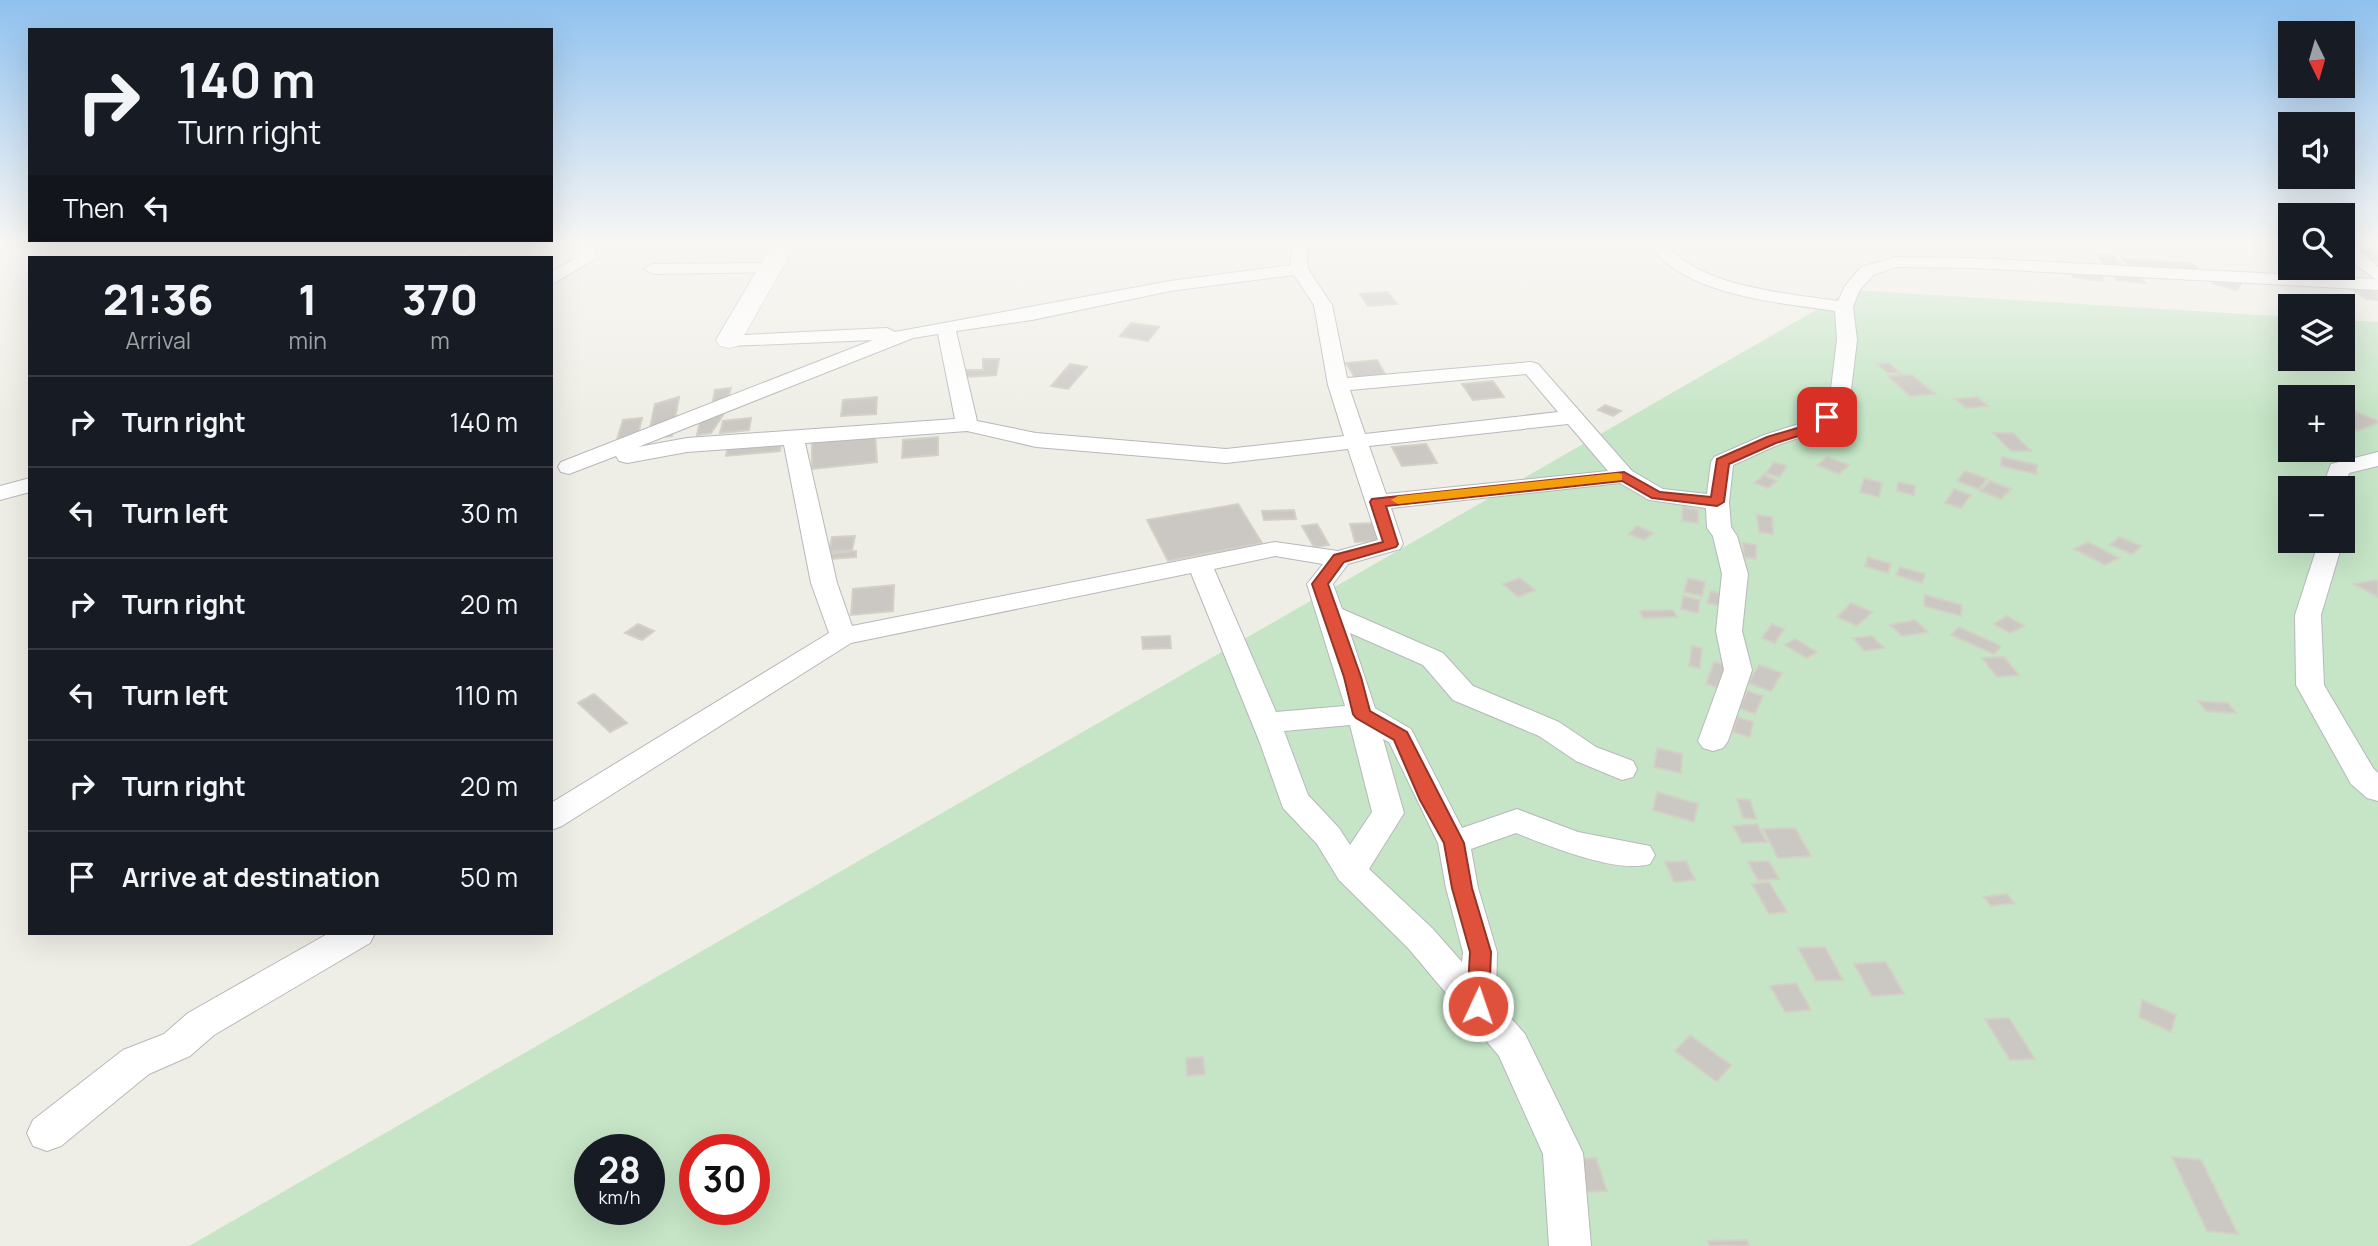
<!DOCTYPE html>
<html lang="en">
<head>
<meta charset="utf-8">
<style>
  :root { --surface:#171b24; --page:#242831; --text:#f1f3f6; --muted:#9ea1a6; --line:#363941 }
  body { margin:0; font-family:Manrope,sans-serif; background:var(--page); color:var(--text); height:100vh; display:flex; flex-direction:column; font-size:26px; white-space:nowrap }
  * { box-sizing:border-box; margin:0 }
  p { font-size:23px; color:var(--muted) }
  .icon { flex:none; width:38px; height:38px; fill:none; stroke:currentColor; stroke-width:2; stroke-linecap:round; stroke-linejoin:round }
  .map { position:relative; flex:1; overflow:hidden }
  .details { position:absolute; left:28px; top:256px; width:525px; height:679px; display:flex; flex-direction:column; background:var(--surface); border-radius:0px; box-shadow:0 7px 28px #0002 }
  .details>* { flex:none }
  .hud { position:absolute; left:28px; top:28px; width:525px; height:214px; border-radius:0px; box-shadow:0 7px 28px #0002; background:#171b24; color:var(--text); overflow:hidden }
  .needle { width:46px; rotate:175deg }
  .fabs { position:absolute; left:2278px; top:21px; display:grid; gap:14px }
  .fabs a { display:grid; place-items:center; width:77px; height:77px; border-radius:0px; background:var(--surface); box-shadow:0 7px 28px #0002; font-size:35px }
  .speed { position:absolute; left:574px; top:1134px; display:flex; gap:14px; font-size:35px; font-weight:700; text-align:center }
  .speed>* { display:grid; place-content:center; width:91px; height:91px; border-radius:50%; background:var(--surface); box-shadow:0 7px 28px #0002; line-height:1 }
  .speed small { font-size:18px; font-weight:400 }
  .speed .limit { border:10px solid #d22; background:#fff; color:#111 }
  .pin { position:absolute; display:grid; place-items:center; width:60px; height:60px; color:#fff; margin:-30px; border-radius:14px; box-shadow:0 4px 10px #0006 }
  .me { position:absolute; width:77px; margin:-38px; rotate:3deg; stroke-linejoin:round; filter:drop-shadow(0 0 5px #0008) }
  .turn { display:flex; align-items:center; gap:24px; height:147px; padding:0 35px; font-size:32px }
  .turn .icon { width:91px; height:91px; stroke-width:2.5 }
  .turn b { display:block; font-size:49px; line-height:60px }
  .then { display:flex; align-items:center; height:66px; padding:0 35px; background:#0003; gap:14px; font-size:26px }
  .eta { display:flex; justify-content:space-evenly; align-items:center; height:119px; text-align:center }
  .eta b { font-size:42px; font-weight:800; line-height:49px }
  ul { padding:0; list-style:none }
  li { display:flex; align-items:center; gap:21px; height:91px; padding:0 35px; border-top:2px solid var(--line) }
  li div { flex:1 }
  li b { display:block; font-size:26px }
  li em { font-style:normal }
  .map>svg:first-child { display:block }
</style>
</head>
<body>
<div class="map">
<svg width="2378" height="1246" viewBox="0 0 2378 1246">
  <rect width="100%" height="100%" fill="#efeee6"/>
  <path fill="#c5e5c6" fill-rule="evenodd" d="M 1851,290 L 2291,317 L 2291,359 L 2343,359 L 2343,320 L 2378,322 L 2378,1246 L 189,1246 ZM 2291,397 L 2343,397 L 2343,450 L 2291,450 ZM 2291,488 L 2343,488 L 2343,541 L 2291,541 ZM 590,1150 L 649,1150 L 649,1209 L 590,1209 ZM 695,1150 L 754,1150 L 754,1209 L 695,1209 Z"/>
  <path fill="#cbc8c4" stroke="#d4d0c5" stroke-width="2" d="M 2351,247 L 2376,250 L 2378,261 L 2360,258 Z
    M 2097,255 L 2113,256 L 2123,267 L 2107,266 Z
    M 2123,259 L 2192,263 L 2200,271 L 2131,267 Z
    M 2072,272 L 2102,276 L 2103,281 L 2073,277 Z
    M 2114,275 L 2141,278 L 2145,283 L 2117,280 Z
    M 2216,278 L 2241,284 L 2237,290 L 2212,283 Z
    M 2349,288 L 2371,288 L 2378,293 L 2378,300 L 2366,299 Z
    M 1388,292 L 1397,304 L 1368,306 L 1360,294 Z
    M 1131,323 L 1159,327 L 1148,341 L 1120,336 Z
    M 983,359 L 999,359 L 996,375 L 966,377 L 965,370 L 983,370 Z
    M 1377,360 L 1386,376 L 1355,378 L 1346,363 Z
    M 1889,363 L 1900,373 L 1888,373 L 1877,364 Z
    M 1070,364 L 1087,367 L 1068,389 L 1051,386 Z
    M 1912,375 L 1935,394 L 1910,396 L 1888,376 Z
    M 1493,381 L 1504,397 L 1473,400 L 1462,384 Z
    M 731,388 L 723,415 L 711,433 L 697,435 L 701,417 L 710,416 L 715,390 Z
    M 679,397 L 672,436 L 648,438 L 655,404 Z
    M 877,397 L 876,414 L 841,416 L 843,400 Z
    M 1977,397 L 1988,406 L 1966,408 L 1955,399 Z
    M 1605,405 L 1621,411 L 1613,416 L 1598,410 Z
    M 2345,407 L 2378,421 L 2378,423 L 2358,431 L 2343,424 Z
    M 642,418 L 636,442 L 616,443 L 623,420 Z
    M 751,418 L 749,430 L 720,433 L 723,421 Z
    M 1993,433 L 2013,433 L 2031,451 L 2011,451 Z
    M 875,434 L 877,462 L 812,469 L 812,442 Z
    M 938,437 L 938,455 L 902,458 L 903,440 Z
    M 781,442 L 780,451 L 726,456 L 728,446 Z
    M 1426,444 L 1437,463 L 1402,466 L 1392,447 Z
    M 1827,457 L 1849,465 L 1839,474 L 1817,465 Z
    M 2002,457 L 2037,465 L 2036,474 L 2001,466 Z
    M 1774,462 L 1787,466 L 1779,477 L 1766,473 Z
    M 1965,471 L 1987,479 L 1979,489 L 1957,481 Z
    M 1764,475 L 1777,481 L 1768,488 L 1754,483 Z
    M 1864,478 L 1882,483 L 1879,497 L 1860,492 Z
    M 1990,481 L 2011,489 L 2001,499 L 1980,491 Z
    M 1898,482 L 1915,486 L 1914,495 L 1897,491 Z
    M 1954,489 L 1971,495 L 1961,508 L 1945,503 Z
    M 1238,504 L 1262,543 L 1168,561 L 1147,520 Z
    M 1683,507 L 1698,510 L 1698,523 L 1682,521 Z
    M 1294,510 L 1296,519 L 1264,520 L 1262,511 Z
    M 1757,515 L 1772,517 L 1773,534 L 1759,532 Z
    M 1375,523 L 1381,541 L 1355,542 L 1350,524 Z
    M 1317,524 L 1329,545 L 1314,547 L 1302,526 Z
    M 1637,526 L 1653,533 L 1644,540 L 1629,534 Z
    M 855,536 L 852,550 L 829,552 L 832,537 Z
    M 2119,537 L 2141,546 L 2132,554 L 2110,545 Z
    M 2088,542 L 2119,558 L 2105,565 L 2074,549 Z
    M 1743,543 L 1756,545 L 1756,559 L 1744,557 Z
    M 856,551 L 856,557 L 830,559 L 830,554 Z
    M 1868,557 L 1891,564 L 1888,573 L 1865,566 Z
    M 1900,567 L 1925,574 L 1922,583 L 1896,575 Z
    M 1520,578 L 1535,590 L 1518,597 L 1503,584 Z
    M 1688,578 L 1705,582 L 1702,596 L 1684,592 Z
    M 2375,580 L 2378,582 L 2378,597 L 2354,584 Z
    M 894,585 L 893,611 L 851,615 L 853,589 Z
    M 1711,591 L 1723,594 L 1720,606 L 1707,603 Z
    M 1925,595 L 1962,605 L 1961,616 L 1924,606 Z
    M 1683,596 L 1700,600 L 1698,613 L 1681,609 Z
    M 1851,603 L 1872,612 L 1857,626 L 1837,617 Z
    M 1673,610 L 1677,617 L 1643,618 L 1640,611 Z
    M 2007,616 L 2024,626 L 2010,633 L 1994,624 Z
    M 1915,620 L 1928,632 L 1902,636 L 1890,625 Z
    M 638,624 L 654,631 L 642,640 L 625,633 Z
    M 1772,624 L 1784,629 L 1775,643 L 1762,638 Z
    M 1959,627 L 2001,646 L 1994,654 L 1951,635 Z
    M 1170,636 L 1171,648 L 1143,649 L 1142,637 Z
    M 1872,636 L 1884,648 L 1864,651 L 1853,638 Z
    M 1795,639 L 1817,652 L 1807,658 L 1785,645 Z
    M 1692,646 L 1702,648 L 1700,668 L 1689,666 Z
    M 2004,657 L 2019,675 L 1997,677 L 1982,658 Z
    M 1714,662 L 1729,666 L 1722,689 L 1706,684 Z
    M 1759,665 L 1782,673 L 1771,691 L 1748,683 Z
    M 1747,691 L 1763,696 L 1755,714 L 1739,708 Z
    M 594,694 L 627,723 L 610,732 L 578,703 Z
    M 2198,701 L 2228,703 L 2236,713 L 2206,711 Z
    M 1737,717 L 1753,722 L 1750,737 L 1733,732 Z
    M 1657,748 L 1682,754 L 1681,773 L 1654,767 Z
    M 1657,792 L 1698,804 L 1694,822 L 1653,810 Z
    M 1737,799 L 1750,800 L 1756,819 L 1743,818 Z
    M 1757,824 L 1767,842 L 1742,843 L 1733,826 Z
    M 1795,828 L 1811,856 L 1778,858 L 1763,829 Z
    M 1686,861 L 1695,880 L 1674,882 L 1665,862 Z
    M 1769,861 L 1779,879 L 1758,880 L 1748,862 Z
    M 1769,882 L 1787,912 L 1769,914 L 1752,884 Z
    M 2007,894 L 2014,903 L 1991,906 L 1984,897 Z
    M 1825,947 L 1843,980 L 1816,981 L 1798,948 Z
    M 1886,962 L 1904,994 L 1872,996 L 1854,964 Z
    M 1796,983 L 1811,1010 L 1785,1012 L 1770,986 Z
    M 2142,1000 L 2176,1015 L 2171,1032 L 2139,1017 Z
    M 2009,1018 L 2035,1059 L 2010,1060 L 1985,1019 Z
    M 1690,1035 L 1731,1065 L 1717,1082 L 1675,1051 Z
    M 1203,1057 L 1205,1074 L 1187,1076 L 1186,1058 Z
    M 2172,1157 L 2201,1160 L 2238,1234 L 2207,1231 Z
    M 1596,1158 L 1607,1191 L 1580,1192 L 1571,1159 Z
    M 1747,1240 L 1749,1246 L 1709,1246 L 1708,1241 Z"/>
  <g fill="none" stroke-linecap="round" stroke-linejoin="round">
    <g stroke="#b7b8bc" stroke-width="2">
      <path id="street" d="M 578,243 L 594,243 L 597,258 L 551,285 L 551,272 L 579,256 Z
        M 1293,243 L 1310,243 L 1307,247 L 1308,269 L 1332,305 L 1347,378 L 1531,362 L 1538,364 L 1632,471 L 1663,489 L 1707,494 L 1711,462 L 1714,457 L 1764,435 L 1808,421 L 1829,405 L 1837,340 L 1835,311 C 1776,302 1684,296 1648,243 L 1665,243 C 1699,287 1785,293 1838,301 L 1845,286 L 1861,267 L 1896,257 L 1973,258 L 2375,279 L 2343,255 L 2343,243 L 2351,243 L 2378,267 L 2378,290 L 1973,268 L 1897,267 L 1873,275 L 1859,291 L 1853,307 L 1857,340 L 1849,407 C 1832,432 1804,435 1778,445 C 1763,451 1748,459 1733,465 L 1729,502 L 1731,527 L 1737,536 L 1748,574 L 1742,631 L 1752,670 L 1728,741 L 1723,748 L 1713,751 L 1703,748 L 1698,741 L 1724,670 L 1716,631 L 1722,574 L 1713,536 L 1707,528 L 1706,508 L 1649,500 L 1620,483 L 1391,508 L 1403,544 L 1400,549 L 1348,564 L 1333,584 L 1342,609 L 1443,653 L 1473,686 L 1559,722 L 1596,747 L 1633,761 L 1637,769 L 1633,777 L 1622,780 L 1576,761 L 1539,736 L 1453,700 L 1423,665 L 1350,633 L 1375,708 L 1411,729 L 1462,828 L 1517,809 L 1578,832 L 1650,846 L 1655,855 L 1650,864 C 1617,874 1549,846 1516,833 L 1471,849 L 1478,888 L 1497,952 L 1496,1001 L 1525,1034 L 1583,1153 L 1591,1246 L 1549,1246 L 1543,1154 L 1499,1056 L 1408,948 L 1339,880 L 1317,844 L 1283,808 L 1260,743 L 1191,573 L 851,643 L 562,826 L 551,830 L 551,803 L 829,633 L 811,583 L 784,445 L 687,452 L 627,463 L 619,461 L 616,456 L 569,474 L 561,472 L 558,467 L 561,462 L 873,340 L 729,346 L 719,340 L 722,336 L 887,328 L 895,332 L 1170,281 L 1290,265 ZM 1294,275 L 1314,305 L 1328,385 L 1344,436 L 1226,449 L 1036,433 L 977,421 L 956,331 L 1032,320 L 1170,291 ZM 938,334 L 955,419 L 687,438 L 638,447 L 913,338 ZM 1526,374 L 1558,412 L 1365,434 L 1350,390 ZM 1568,424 L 1608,471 L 1386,494 L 1369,446 ZM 967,431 L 1036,447 L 1226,463 L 1348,449 L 1378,540 L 1338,551 L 1275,542 L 852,626 L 837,583 L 805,443 ZM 1275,556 L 1323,564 L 1307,584 L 1345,706 L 1276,712 L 1214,569 ZM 1350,725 L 1372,812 L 1350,845 L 1339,828 L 1308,795 L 1284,731 ZM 1383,739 L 1389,742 L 1438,843 L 1446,888 L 1463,952 L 1462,962 L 1432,928 L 1369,869 L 1404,813 Z
        M 464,252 L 473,257 L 454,257 L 457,253 Z
        M 772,263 L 778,264 L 781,268 L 778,272 L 653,274 L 644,269 L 653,264 Z
        M 2378,452 L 2378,466 L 2349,473 L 2343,490 L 2322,488 L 2331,464 Z
        M 30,478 L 30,492 L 0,500 L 0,486 Z
        M 2319,541 L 2343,541 L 2321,615 L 2324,685 L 2373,768 L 2378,773 L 2378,801 L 2367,798 L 2351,784 L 2296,685 L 2295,615 Z
        M 329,933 L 375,933 L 370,943 L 214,1035 L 190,1056 L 149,1074 L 61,1146 L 47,1151 L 33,1146 L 27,1133 L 33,1120 L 123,1050 L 164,1034 L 188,1013 Z"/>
    </g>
    <g stroke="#b8babf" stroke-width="1">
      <path id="secondary" d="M 773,243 L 797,243 L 738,346 L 729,348 L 720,346 L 716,340 Z"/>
    </g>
    <use href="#street" fill="#fff" fill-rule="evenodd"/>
    <use href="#secondary" fill="#fff" fill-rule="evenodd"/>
  </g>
  <linearGradient id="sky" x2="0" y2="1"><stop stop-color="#8fc1ef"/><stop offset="0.58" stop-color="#f8f7f4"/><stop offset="1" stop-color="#f8f7f4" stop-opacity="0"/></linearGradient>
  <rect width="2378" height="417" fill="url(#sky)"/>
  <path fill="#e0513c" stroke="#923527" stroke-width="2" d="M 1827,413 L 1834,417 L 1820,429 L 1776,443 L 1729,464 L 1724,502 L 1717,506 L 1652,498 L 1622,481 L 1386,506 L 1398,544 L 1396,547 L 1344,562 L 1328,584 L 1361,677 L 1370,711 L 1407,732 L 1464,843 L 1472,888 L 1491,952 L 1489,1006 L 1485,1013 L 1478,1016 L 1470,1013 L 1467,1006 L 1470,952 L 1452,888 L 1444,843 L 1420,800 L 1394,740 L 1356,718 L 1353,714 L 1344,677 L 1312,584 L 1334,555 L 1383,542 L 1370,502 L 1372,499 L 1624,472 L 1660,492 L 1711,497 L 1717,459 L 1767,437 L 1811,424 Z"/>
  <path fill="#f59e0b" d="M 1617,473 L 1622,474 L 1622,480 L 1398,504 L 1391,500 L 1398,496 Z"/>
</svg>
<div class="fabs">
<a><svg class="needle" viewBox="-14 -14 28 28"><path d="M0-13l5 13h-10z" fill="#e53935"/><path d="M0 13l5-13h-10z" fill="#9ea1a6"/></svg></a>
<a><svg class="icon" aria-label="sound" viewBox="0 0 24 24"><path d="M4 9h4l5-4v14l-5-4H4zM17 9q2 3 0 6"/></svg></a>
<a><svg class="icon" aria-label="search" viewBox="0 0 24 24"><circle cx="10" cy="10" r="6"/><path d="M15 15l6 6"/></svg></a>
<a><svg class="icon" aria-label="layers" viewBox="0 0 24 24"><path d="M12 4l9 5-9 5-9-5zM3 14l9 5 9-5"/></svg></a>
<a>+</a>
<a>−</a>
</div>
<div class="speed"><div>28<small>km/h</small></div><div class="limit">30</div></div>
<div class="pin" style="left:1827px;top:417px;background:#d93025"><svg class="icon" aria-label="arrive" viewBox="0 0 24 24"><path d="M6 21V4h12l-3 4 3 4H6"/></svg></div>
<svg class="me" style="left:1478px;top:1006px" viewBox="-20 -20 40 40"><circle r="17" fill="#e0513c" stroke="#fff" stroke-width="3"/><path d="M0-11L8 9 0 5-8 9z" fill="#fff"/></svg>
<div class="hud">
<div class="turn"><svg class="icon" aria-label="right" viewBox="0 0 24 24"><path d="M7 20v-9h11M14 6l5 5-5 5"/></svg><div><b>140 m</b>Turn right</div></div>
<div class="then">Then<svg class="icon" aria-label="left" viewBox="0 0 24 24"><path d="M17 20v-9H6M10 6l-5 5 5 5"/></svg></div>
</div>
<section class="details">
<div class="eta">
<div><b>21:36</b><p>Arrival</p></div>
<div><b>1</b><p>min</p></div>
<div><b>370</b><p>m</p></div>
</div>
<ul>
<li><svg class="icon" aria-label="right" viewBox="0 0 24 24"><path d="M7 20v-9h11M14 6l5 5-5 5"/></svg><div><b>Turn right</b></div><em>140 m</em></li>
<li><svg class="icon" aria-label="left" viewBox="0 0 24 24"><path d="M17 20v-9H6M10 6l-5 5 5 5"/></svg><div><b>Turn left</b></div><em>30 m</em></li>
<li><svg class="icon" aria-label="right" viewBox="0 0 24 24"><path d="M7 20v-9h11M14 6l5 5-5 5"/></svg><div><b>Turn right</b></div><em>20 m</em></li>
<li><svg class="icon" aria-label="left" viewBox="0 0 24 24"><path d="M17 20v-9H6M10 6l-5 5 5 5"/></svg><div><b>Turn left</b></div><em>110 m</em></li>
<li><svg class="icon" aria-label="right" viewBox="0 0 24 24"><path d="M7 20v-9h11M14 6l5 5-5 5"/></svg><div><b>Turn right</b></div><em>20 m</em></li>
<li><svg class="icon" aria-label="arrive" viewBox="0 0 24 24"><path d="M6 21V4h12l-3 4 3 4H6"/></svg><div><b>Arrive at destination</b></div><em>50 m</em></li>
</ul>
</section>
</div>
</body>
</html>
